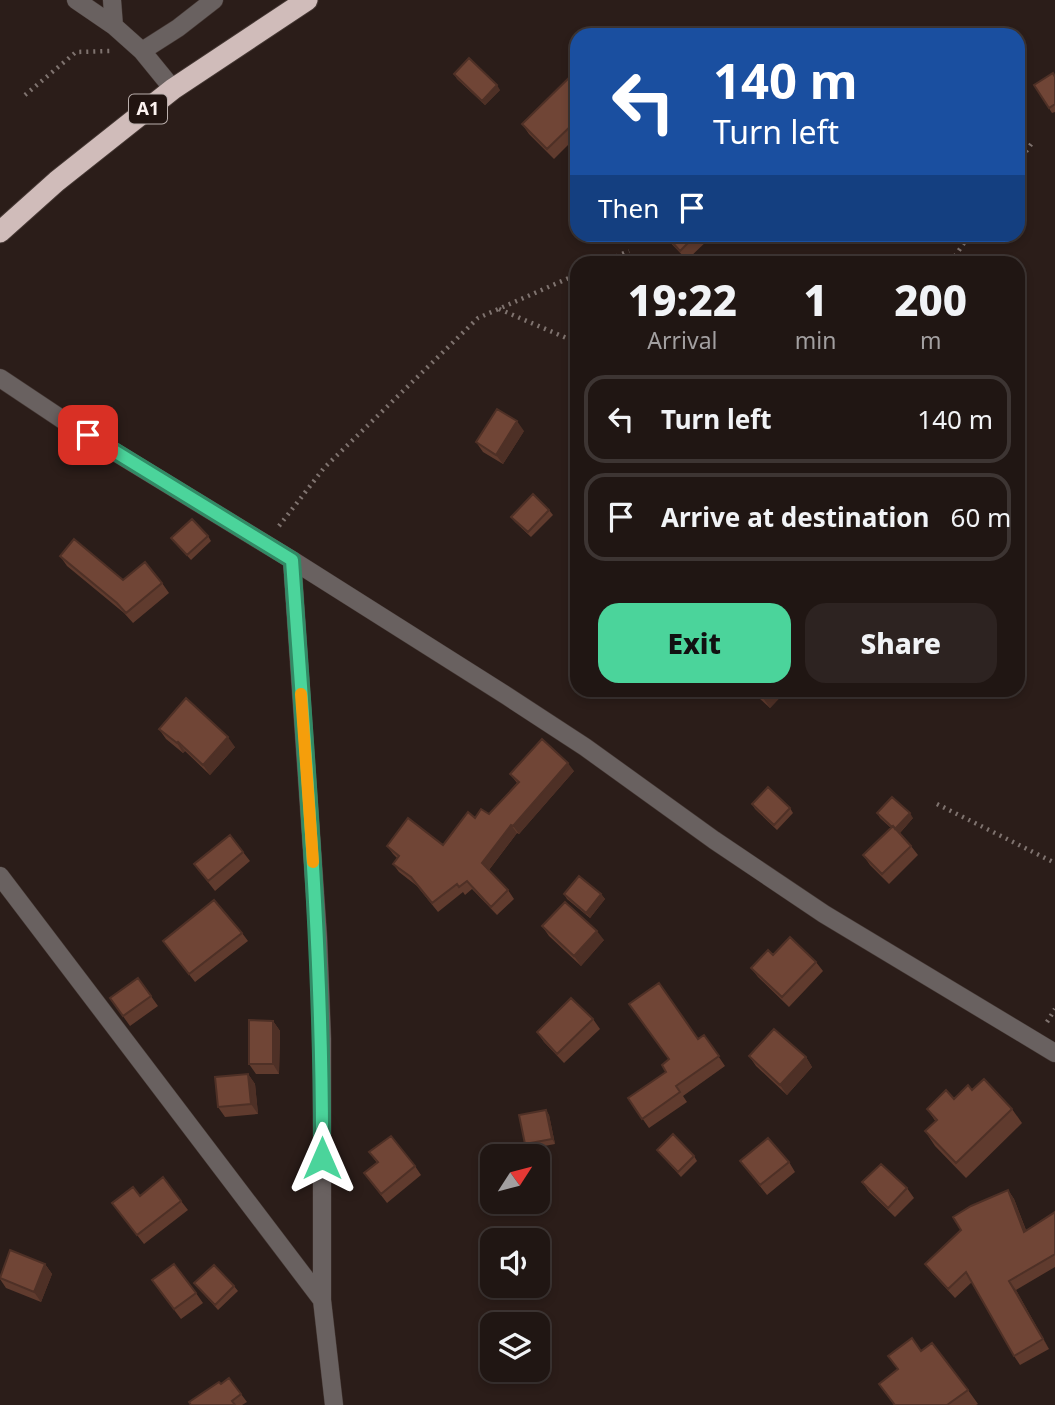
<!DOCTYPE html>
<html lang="en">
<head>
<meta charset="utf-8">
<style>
  :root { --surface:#201613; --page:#2d2321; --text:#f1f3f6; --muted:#a29fa0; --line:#3d3533; --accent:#4bd49b }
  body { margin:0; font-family:"Noto Sans",sans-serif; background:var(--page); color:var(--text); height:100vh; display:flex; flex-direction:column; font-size:26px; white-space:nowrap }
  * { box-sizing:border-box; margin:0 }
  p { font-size:23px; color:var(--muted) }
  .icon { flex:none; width:38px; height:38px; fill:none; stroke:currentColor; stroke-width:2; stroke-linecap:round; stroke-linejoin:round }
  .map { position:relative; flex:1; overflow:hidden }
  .side { position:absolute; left:570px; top:256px; width:455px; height:441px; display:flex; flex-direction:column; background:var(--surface); border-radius:21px; box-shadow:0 4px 10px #0003,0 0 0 2px var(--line) }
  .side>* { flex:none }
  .guide { position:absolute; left:570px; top:28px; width:455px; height:214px; border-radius:21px; box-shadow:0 4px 10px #0003,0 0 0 2px var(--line); background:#1a4fa0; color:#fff; overflow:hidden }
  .needle { width:46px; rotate:54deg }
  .fabs { position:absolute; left:480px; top:1144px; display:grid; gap:14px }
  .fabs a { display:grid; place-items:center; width:70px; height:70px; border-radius:14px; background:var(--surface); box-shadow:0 4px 10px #0003,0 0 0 2px var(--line); font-size:35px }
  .pin { position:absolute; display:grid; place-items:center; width:60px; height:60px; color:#fff; margin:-30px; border-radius:14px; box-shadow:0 4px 10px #0006 }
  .me { position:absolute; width:77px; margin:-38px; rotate:0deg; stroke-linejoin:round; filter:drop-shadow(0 0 5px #0008) }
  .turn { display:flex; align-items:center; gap:24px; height:147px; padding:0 28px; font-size:32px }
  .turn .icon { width:91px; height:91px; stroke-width:2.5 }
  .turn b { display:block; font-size:49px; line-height:60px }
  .then { display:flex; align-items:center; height:66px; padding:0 28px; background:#0003; gap:14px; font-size:26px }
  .eta { display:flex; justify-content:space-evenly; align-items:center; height:119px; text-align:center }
  .eta b { font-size:42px; font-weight:800; line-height:49px }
  .action { display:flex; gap:14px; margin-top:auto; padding:14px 28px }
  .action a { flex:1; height:80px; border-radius:21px; background:var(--accent); color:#111; font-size:28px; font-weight:800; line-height:80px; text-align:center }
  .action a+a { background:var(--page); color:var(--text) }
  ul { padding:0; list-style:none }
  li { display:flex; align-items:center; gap:21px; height:88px; margin:0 14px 10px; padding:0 14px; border:4px solid var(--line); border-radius:21px }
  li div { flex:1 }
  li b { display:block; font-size:26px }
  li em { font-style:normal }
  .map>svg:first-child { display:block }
</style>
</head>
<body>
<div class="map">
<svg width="1055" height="1405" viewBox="0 0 1055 1405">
  <rect width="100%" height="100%" fill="#2b1d19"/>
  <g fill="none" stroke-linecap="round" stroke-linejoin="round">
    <g stroke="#443733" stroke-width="19">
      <path id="minor" d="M 76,0 L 114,26 L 142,51 L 173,89
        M 112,0 L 114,26
        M 142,51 L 178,28 L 214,0
        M 0,378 L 66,422 L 292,560 L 507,696 L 585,747 L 714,840 L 824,914 L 1055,1053
        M 292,560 L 318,937 L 322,1039 L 322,1300 L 334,1405
        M 0,876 L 322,1300"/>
    </g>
    <g stroke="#443733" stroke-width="23">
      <path id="highway" d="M 0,232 L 57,181 L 173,89 L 307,0"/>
    </g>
    <path stroke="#7f736f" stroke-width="4.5" stroke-dasharray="2 5" stroke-linecap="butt" d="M 25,95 L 76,52 L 110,51
      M 1018,163 L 1034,140
      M 603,262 L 629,251
      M 951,262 L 970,234
      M 499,309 L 578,343
      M 279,526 L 324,468 L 478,318 L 578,274
      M 937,804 L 1055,863
      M 1047,1022 L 1055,1009"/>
    <use href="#minor" stroke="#696160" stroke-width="18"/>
    <use href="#highway" stroke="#d0bcba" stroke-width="21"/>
  </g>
  <path fill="#603b2e" d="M 578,69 L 578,135 L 554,159 L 529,134 L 522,124 Z
    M 454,74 L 500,90 L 485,105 L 457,79 Z
    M 1055,76 L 1055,112 L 1052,113 L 1034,85 Z
    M 662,234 L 707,234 L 710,238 L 687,260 Z
    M 524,431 L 503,464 L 483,452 L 476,442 Z
    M 549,510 L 553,515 L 531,537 L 515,522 L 511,517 Z
    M 208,536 L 211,541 L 191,560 L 171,538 Z
    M 60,556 L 123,580 L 162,583 L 169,593 L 133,623 L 124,613 L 67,566 Z
    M 750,690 L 787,690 L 770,708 Z
    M 159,729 L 235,747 L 210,775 L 185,751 L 183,753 L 166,739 Z
    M 574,771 L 519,834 L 517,833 L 489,870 L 508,890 L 514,899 L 497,915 L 472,889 L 465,895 L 463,892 L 438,912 L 417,886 L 399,872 L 393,864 L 397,858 L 393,854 L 387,846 L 443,845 L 475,818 L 489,814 L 517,783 L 510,774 Z
    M 752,804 L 790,808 L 793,813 L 777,830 L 755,809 Z
    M 877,813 L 913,818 L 900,833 L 911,846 L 918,855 L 889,884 L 870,865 L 863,855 L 891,828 L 880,818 Z
    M 243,852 L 250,861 L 215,891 L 194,864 Z
    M 564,894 L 601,894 L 605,899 L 590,918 L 567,899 Z
    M 542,926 L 604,940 L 581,966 L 549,936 Z
    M 242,933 L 248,941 L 195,982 L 169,949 Z
    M 816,962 L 823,971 L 789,1007 L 758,977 L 751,968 Z
    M 138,978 L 158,1006 L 130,1026 L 110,998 Z
    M 593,1019 L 600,1029 L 564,1063 L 544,1042 L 537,1032 Z
    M 273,1021 L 280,1031 L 279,1074 L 256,1074 L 249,1064 Z
    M 704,1035 L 725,1066 L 683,1096 L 687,1102 L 649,1128 L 628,1098 L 666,1072 L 698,1039 Z
    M 749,1056 L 806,1057 L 812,1067 L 787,1095 L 756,1066 Z
    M 248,1074 L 255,1084 L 258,1114 L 225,1117 L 218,1107 Z
    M 972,1090 L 1012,1109 L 1022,1123 L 966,1178 L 935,1146 L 925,1131 L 936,1122 L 927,1109 Z
    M 546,1110 L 549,1115 L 555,1144 L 528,1149 L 525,1144 Z
    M 657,1150 L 694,1156 L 697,1161 L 681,1177 Z
    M 369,1152 L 415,1166 L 421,1175 L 387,1203 L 364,1173 L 377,1163 Z
    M 740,1161 L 789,1162 L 795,1172 L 767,1195 Z
    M 862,1182 L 907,1188 L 914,1198 L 895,1217 L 869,1192 Z
    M 1008,1190 L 1014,1199 L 1026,1230 L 1055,1212 L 1055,1267 L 1016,1290 L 1049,1349 L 1020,1365 L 1014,1356 L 972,1282 L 955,1298 L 932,1273 L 925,1264 Z
    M 140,1196 L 181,1201 L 188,1210 L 144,1244 L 112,1203 Z
    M 45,1264 L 52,1274 L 41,1302 L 6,1288 L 0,1279 Z
    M 194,1283 L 234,1286 L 238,1291 L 218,1310 Z
    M 159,1290 L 196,1293 L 203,1303 L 181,1319 Z
    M 921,1351 L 968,1390 L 978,1404 L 976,1405 L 894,1405 L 879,1384 L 898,1369 L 888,1356 Z
    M 229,1378 L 247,1402 L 242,1405 L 191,1405 Z"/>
  <path fill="#4e3026" d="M 497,85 L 500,90 L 485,105 L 482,101 Z
    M 517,421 L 524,431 L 503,464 L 496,455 Z
    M 771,690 L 787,690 L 770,708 L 763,698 Z
    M 228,737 L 235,747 L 210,775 L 203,765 Z
    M 178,742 L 185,751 L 183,753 L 177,743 Z
    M 568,763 L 574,771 L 519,834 L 513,826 Z
    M 910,813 L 913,818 L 898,835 L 895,830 Z
    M 511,825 L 517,833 L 488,871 L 482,863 Z
    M 601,894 L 605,899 L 590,918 L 586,913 Z
    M 597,931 L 604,940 L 581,966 L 574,956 Z
    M 273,1021 L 280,1031 L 279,1074 L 273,1064 Z
    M 806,1057 L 812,1067 L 787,1095 L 780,1085 Z
    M 248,1074 L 255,1084 L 258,1114 L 251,1104 Z
    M 546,1110 L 549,1115 L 555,1144 L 552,1139 Z
    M 1008,1190 L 1014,1199 L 1030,1241 L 1024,1232 Z
    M 45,1264 L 52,1274 L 41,1302 L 34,1292 Z
    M 1009,1281 L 1016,1290 L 1049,1349 L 1043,1339 Z"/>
  <path fill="#704536" stroke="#4e3026" stroke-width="2" d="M 469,58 L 497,85 L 482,101 L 454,74 Z
    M 578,69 L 578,119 L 547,149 L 522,124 Z
    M 1053,73 L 1055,77 L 1055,104 L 1049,108 L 1034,85 Z
    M 665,234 L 697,234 L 680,251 Z
    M 497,409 L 517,421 L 496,455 L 476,442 Z
    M 578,443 L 578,452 L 573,448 Z
    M 533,494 L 549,510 L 528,532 L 511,517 Z
    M 192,519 L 208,536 L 187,555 L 171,538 Z
    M 74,539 L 123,580 L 145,562 L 162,583 L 126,613 L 117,603 L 60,556 Z
    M 754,690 L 771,690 L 763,698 Z
    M 186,698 L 228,737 L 203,765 L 178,742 L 177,743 L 159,729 Z
    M 542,739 L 568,763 L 513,826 L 511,825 L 482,863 L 508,890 L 491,907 L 467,881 L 459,887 L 457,884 L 432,903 L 411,877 L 393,864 L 399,856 L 387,846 L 408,818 L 443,845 L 468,812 L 475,818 L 481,809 L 489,814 L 519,782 L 510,774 Z
    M 768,787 L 790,808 L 774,825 L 752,804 Z
    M 892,797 L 910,813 L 895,829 L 893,826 L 892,827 L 877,813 Z
    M 893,826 L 911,846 L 882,874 L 863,855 Z
    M 230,835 L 243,852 L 208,881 L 194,864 Z
    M 579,876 L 601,894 L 586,913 L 564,894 Z
    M 214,900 L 242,933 L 189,974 L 163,941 Z
    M 565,902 L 597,931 L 574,956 L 542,926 Z
    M 790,937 L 816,962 L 782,997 L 751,968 L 768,950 L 773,955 Z
    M 138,978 L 151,996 L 123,1016 L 110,998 Z
    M 659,983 L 698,1039 L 704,1035 L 719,1056 L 676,1086 L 680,1092 L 642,1119 L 628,1098 L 666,1072 L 662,1065 L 669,1059 L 629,1004 Z
    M 571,998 L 593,1019 L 557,1054 L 537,1032 Z
    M 249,1020 L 273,1021 L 273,1064 L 249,1064 Z
    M 774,1029 L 806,1057 L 780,1085 L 749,1056 Z
    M 248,1074 L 251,1104 L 218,1107 L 215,1077 Z
    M 984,1079 L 1012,1109 L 956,1163 L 925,1131 L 937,1120 L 927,1109 L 946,1090 L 954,1099 L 968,1085 L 972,1090 Z
    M 546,1110 L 552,1139 L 525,1144 L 519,1115 Z
    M 673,1134 L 694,1156 L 678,1172 L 657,1150 Z
    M 391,1136 L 415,1166 L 381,1194 L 364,1173 L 378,1162 L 369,1152 Z
    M 768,1138 L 789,1162 L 760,1185 L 740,1161 Z
    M 520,1151 L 524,1157 L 512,1157 Z
    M 881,1164 L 907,1188 L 888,1208 L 862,1182 Z
    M 163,1177 L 181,1201 L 137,1235 L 112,1203 L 133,1187 L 140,1196 Z
    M 1008,1190 L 1024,1232 L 1055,1212 L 1055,1254 L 1009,1281 L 1043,1339 L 1014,1356 L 966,1272 L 948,1289 L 925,1264 L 961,1230 L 953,1217 L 971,1206 Z
    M 10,1250 L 45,1264 L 34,1292 L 0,1278 Z
    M 174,1264 L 196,1293 L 174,1309 L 152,1280 Z
    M 214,1265 L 234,1286 L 215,1305 L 194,1283 Z
    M 912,1338 L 921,1351 L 932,1343 L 968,1390 L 947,1405 L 895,1405 L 879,1384 L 898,1369 L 888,1356 Z
    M 229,1378 L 241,1394 L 232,1401 L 235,1405 L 191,1405 L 189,1402 L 219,1382 L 221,1384 Z"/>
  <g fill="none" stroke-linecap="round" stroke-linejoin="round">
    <g stroke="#318a65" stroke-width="18">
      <path id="route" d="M 88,435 L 292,560 C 306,760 323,959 322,1158"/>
    </g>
    <use href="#route" stroke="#4bd49b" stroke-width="12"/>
    <path stroke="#f59e0b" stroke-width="12" d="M 301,694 L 313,862"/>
  </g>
  <g text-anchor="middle" stroke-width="7" stroke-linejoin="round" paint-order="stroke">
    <rect fill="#211410" stroke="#baafac" stroke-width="2" x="129" y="94.5" width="38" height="29" rx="5"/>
    <g font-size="18" font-weight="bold" fill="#fcf2ef">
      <text x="148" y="115">A1</text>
    </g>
  </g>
</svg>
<div class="fabs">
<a><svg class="needle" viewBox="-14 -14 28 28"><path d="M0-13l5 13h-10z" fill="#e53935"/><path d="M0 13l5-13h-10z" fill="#a29fa0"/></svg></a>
<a><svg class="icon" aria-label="sound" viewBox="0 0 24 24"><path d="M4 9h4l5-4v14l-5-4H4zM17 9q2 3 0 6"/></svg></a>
<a><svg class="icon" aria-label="layers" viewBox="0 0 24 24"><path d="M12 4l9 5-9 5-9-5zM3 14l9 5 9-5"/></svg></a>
</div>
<div class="pin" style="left:88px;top:435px;background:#d93025"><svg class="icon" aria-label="arrive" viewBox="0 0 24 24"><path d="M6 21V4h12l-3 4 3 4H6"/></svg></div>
<svg class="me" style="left:322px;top:1158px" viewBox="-20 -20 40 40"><path d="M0-17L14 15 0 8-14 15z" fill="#4bd49b" stroke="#fff" stroke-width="4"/></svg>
<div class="guide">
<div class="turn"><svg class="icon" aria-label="left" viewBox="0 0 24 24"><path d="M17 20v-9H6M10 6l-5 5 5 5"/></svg><div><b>140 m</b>Turn left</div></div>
<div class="then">Then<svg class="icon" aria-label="arrive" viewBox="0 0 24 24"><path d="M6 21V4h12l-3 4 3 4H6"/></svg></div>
</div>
<section class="side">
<div class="eta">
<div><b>19:22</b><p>Arrival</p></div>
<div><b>1</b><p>min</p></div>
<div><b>200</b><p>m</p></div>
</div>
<ul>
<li><svg class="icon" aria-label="left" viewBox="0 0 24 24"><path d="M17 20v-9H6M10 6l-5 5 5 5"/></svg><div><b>Turn left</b></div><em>140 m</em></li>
<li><svg class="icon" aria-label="arrive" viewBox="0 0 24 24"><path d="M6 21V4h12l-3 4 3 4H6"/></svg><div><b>Arrive at destination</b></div><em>60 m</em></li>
</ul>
<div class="action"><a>Exit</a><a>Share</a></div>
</section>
</div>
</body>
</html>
